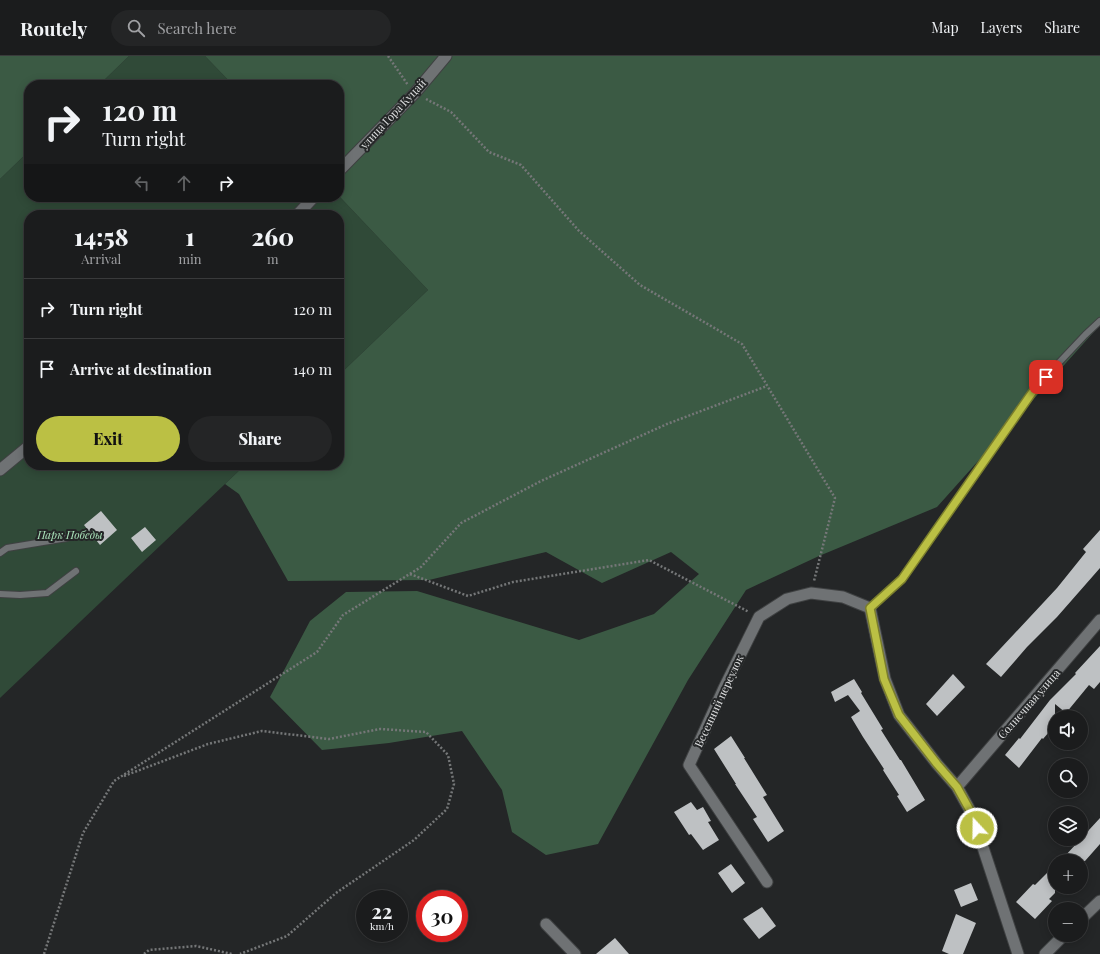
<!DOCTYPE html>
<html lang="en">
<head>
<meta charset="utf-8">
<style>
  :root { --surface:#1b1c1d; --page:#242526; --text:#f1f3f6; --muted:#a0a1a4; --line:#393a3b; --accent:#bbc044 }
  body { margin:0; font-family:"Playfair Display",serif; background:var(--page); color:var(--text); height:100vh; display:flex; flex-direction:column; font-size:15px; white-space:nowrap }
  * { box-sizing:border-box; margin:0 }
  p { font-size:13px; color:var(--muted) }
  .icon { flex:none; width:22px; height:22px; fill:none; stroke:currentColor; stroke-width:2; stroke-linecap:round; stroke-linejoin:round }
  .map { position:relative; flex:1; overflow:hidden }
  .sheet { position:absolute; left:24px; top:154px; width:320px; height:260px; display:flex; flex-direction:column; background:var(--surface); border-radius:16px; box-shadow:0 2px 10px #0003,0 0 0 1px var(--line) }
  .sheet>* { flex:none }
  .hud { position:absolute; left:24px; top:24px; width:320px; height:122px; border-radius:16px; box-shadow:0 2px 10px #0003,0 0 0 1px var(--line); background:#1b1c1d; color:var(--text); overflow:hidden }
  .fabs { position:absolute; left:1048px; top:654px; display:grid; gap:8px }
  .fabs a { display:grid; place-items:center; width:40px; height:40px; border-radius:50%; background:var(--surface); box-shadow:0 2px 10px #0003,0 0 0 1px var(--line); font-size:20px }
  .speed { position:absolute; left:356px; top:834px; display:flex; gap:8px; font-size:20px; font-weight:700; text-align:center }
  .speed>* { display:grid; place-content:center; width:52px; height:52px; border-radius:50%; background:var(--surface); box-shadow:0 2px 10px #0003,0 0 0 1px var(--line); line-height:1 }
  .speed small { font-size:10px; font-weight:400 }
  .speed .limit { border:6px solid #d22; background:#fff; color:#111 }
  .pin { position:absolute; display:grid; place-items:center; width:34px; height:34px; color:#fff; margin:-17px; border-radius:8px; box-shadow:0 2px 6px #0006 }
  .me { position:absolute; width:44px; margin:-22px; rotate:339deg; stroke-linejoin:round; filter:drop-shadow(0 0 3px #0008) }
  .turn { display:flex; align-items:center; gap:14px; height:84px; padding:0 12px; font-size:18px }
  .turn .icon { width:52px; height:52px; stroke-width:2.5 }
  .turn b { display:block; font-size:28px; line-height:34px }
  .lanes { display:flex; align-items:center; height:38px; padding:0 12px; background:#0003; justify-content:center; gap:20px; direction:ltr }
  .lanes .off { opacity:.35 }
  .eta { display:flex; justify-content:space-evenly; align-items:center; height:68px; text-align:center }
  .eta b { font-size:24px; font-weight:800; line-height:28px }
  .action { display:flex; gap:8px; margin-top:auto; padding:8px 12px }
  .action a { flex:1; height:46px; border-radius:24px; background:var(--accent); color:#111; font-size:16px; font-weight:800; line-height:46px; text-align:center }
  .action a+a { background:var(--page); color:var(--text) }
  ul { padding:0; list-style:none }
  li { display:flex; align-items:center; gap:12px; height:60px; padding:0 12px; border-top:1px solid var(--line) }
  li div { flex:1 }
  li b { display:block; font-size:15px }
  li em { font-style:normal }
  header { display:flex; align-items:center; gap:24px; box-sizing:border-box; height:56px; padding:0 20px; background:var(--surface); border-bottom:1px solid var(--line) }
  header strong { font-size:19px }
  nav { display:flex; gap:22px; margin-inline-start:auto; font-size:14px }
  .search { width:280px; height:36px; background:var(--page); display:flex; align-items:center; gap:10px; box-sizing:border-box; padding:0 14px; border-radius:22px; color:var(--muted); font-size:15px }
  .map>svg:first-child { display:block }
</style>
</head>
<body>
<header>
<strong>Routely</strong>
<div class="search"><svg class="icon" aria-label="search" viewBox="0 0 24 24"><circle cx="10" cy="10" r="6"/><path d="M15 15l6 6"/></svg>Search here</div>
<nav><a>Map</a><a>Layers</a><a>Share</a></nav>
</header>
<div class="map">
<svg width="1100" height="898" viewBox="0 0 1100 898">
  <rect width="100%" height="100%" fill="#242627"/>
  <path fill="#304a38" d="M 129,0 L 205,0 L 233,29 L 99,29 Z
    M 29,95 L 29,141 L 339,140 L 428,234 L 339,319 L 339,159 L 29,159 L 29,409 L 245,409 L 0,642 L 0,123 Z"/>
  <path fill="#3b5a44" d="M 0,0 L 129,0 L 99,29 L 29,29 L 29,95 L 0,123 Z
    M 205,0 L 1100,0 L 1100,269 L 937,451 L 819,500 L 746,534 L 688,624 L 598,788 L 546,799 L 512,776 L 502,734 L 462,675 L 389,687 L 322,694 L 270,641 L 310,565 L 346,536 L 417,535 L 579,584 L 654,558 L 699,518 L 671,496 L 602,527 L 546,496 L 429,524 L 288,525 L 239,438 L 225,428 L 245,409 L 339,409 L 339,319 L 428,234 L 339,140 L 339,29 L 233,29 Z"/>
  <path fill="#bec1c3" d="M 101,455 L 117,474 L 100,489 L 84,469 Z
    M 145,471 L 156,484 L 142,496 L 131,482 Z
    M 1100,474 L 1100,512 L 1057,561 L 1027,591 L 1001,621 L 986,608 L 1057,532 L 1086,496 L 1083,493 Z
    M 1100,590 L 1100,626 L 1094,633 L 1089,629 L 1066,657 L 1055,648 L 1055,669 L 1043,683 L 1042,682 L 1019,712 L 1005,699 L 1019,682 L 1020,683 L 1050,644 L 1076,618 L 1075,617 Z
    M 953,618 L 965,631 L 937,660 L 926,648 Z
    M 854,623 L 862,636 L 861,637 L 883,673 L 881,674 L 900,704 L 901,704 L 925,744 L 907,756 L 897,740 L 899,739 L 883,714 L 884,713 L 863,681 L 851,661 L 860,655 L 848,639 L 835,646 L 831,636 Z
    M 731,680 L 745,702 L 744,702 L 767,739 L 763,741 L 784,775 L 768,786 L 753,763 L 757,761 L 735,728 L 736,728 L 714,693 Z
    M 691,746 L 697,754 L 703,751 L 711,765 L 708,766 L 719,784 L 703,794 L 691,778 L 689,779 L 674,756 Z
    M 1100,762 L 1100,788 L 1085,805 L 1071,805 L 1065,800 Z
    M 731,808 L 745,827 L 732,837 L 718,817 Z
    M 1055,809 L 1055,837 L 1049,843 L 1052,845 L 1035,863 L 1016,846 L 1033,828 L 1035,829 Z
    M 971,827 L 978,844 L 961,851 L 954,834 Z
    M 762,851 L 776,870 L 759,883 L 743,863 Z
    M 956,858 L 976,867 L 963,898 L 949,898 L 942,895 Z
    M 615,882 L 629,898 L 596,898 Z"/>
  <g fill="none" stroke-linecap="round" stroke-linejoin="round">
    <g stroke="#3f4142" stroke-width="8">
      <path id="service" d="M 0,497 L 7,492 L 67,482
        M 0,538 L 20,539 L 47,537 L 76,515
        M 870,552 L 902,523 L 1036,331 L 1085,279 L 1100,265"/>
    </g>
    <g stroke="#3f4142" stroke-width="13">
      <path id="minor" d="M 339,115 L 415,37 L 446,0
        M 297,159 L 314,141
        M 0,414 L 29,390
        M 957,731 L 1100,564
        M 767,826 L 689,709 L 724,632 L 759,561 L 787,543 L 811,537 L 843,541 L 870,552 L 885,623 L 899,659 L 937,708 L 957,731 L 972,758 L 1018,898
        M 1081,863 L 1100,845
        M 546,868 L 575,898
        M 1045,898 L 1064,879"/>
    </g>
    <path stroke="#757778" stroke-width="2.5" stroke-dasharray="2 2" stroke-linecap="butt" d="M 388,0 L 408,29
      M 426,43 L 451,56 L 489,96 L 521,109 L 579,175 L 640,229 L 742,288 L 835,442 L 814,525
      M 410,518 L 468,540 L 513,526 L 649,504 L 749,556
      M 124,720 L 208,688 L 262,675 L 329,683 L 380,673 L 426,676 L 448,699 L 454,728 L 447,753 L 414,784 L 336,837 L 287,880 L 240,898
      M 44,898 L 83,777 L 114,725 L 317,596 L 343,559 L 421,511 L 461,467 L 541,425 L 667,368 L 767,330
      M 144,898 L 149,894 L 196,890 L 232,898"/>
    <use href="#service" stroke="#6f7274" stroke-width="6"/>
    <use href="#minor" stroke="#6f7274" stroke-width="11"/>
  </g>
  <g fill="none" stroke-linecap="round" stroke-linejoin="round">
    <g stroke="#7a7d2c" stroke-width="10">
      <path id="route" d="M 977,772 L 972,758 L 957,731 L 937,708 L 899,659 L 884,623 L 870,552 L 902,523 L 1036,331 L 1046,321"/>
    </g>
    <use href="#route" stroke="#bbc044" stroke-width="7"/>
  </g>
  <g text-anchor="middle" stroke-width="4" stroke-linejoin="round" paint-order="stroke">
    <g font-size="11" fill="#dfe0e1" stroke="#242627">
      <text transform="translate(393 58) rotate(-47)" y="4">улица Гора Куцай</text>
      <text transform="translate(719 645) rotate(-65)" y="4">Весенний переулок</text>
      <text transform="translate(1029 648) rotate(-49)" y="4">Солнечная улица</text>
    </g>
    <g font-size="11" font-style="italic" fill="#abe5bc" stroke="#242627">
      <text x="70" y="483">Парк Победы</text>
    </g>
  </g>
</svg>
<div class="fabs">
<a><svg class="icon" aria-label="sound" viewBox="0 0 24 24"><path d="M4 9h4l5-4v14l-5-4H4zM17 9q2 3 0 6"/></svg></a>
<a><svg class="icon" aria-label="search" viewBox="0 0 24 24"><circle cx="10" cy="10" r="6"/><path d="M15 15l6 6"/></svg></a>
<a><svg class="icon" aria-label="layers" viewBox="0 0 24 24"><path d="M12 4l9 5-9 5-9-5zM3 14l9 5 9-5"/></svg></a>
<a>+</a>
<a>−</a>
</div>
<div class="speed"><div>22<small>km/h</small></div><div class="limit">30</div></div>
<div class="pin" style="left:1046px;top:321px;background:#d93025"><svg class="icon" aria-label="arrive" viewBox="0 0 24 24"><path d="M6 21V4h12l-3 4 3 4H6"/></svg></div>
<svg class="me" style="left:977px;top:772px" viewBox="-20 -20 40 40"><circle r="17" fill="#bbc044" stroke="#fff" stroke-width="3"/><path d="M0-11L8 9 0 5-8 9z" fill="#fff"/></svg>
<div class="hud">
<div class="turn"><svg class="icon" aria-label="right" viewBox="0 0 24 24"><path d="M7 20v-9h11M14 6l5 5-5 5"/></svg><div><b>120 m</b>Turn right</div></div>
<div class="lanes"><svg class="icon off" aria-label="left" viewBox="0 0 24 24"><path d="M17 20v-9H6M10 6l-5 5 5 5"/></svg><svg class="icon off" aria-label="ahead" viewBox="0 0 24 24"><path d="M12 20V5M6 11l6-6 6 6"/></svg><svg class="icon" aria-label="right" viewBox="0 0 24 24"><path d="M7 20v-9h11M14 6l5 5-5 5"/></svg></div>
</div>
<section class="sheet">
<div class="eta">
<div><b>14:58</b><p>Arrival</p></div>
<div><b>1</b><p>min</p></div>
<div><b>260</b><p>m</p></div>
</div>
<ul>
<li><svg class="icon" aria-label="right" viewBox="0 0 24 24"><path d="M7 20v-9h11M14 6l5 5-5 5"/></svg><div><b>Turn right</b></div><em>120 m</em></li>
<li><svg class="icon" aria-label="arrive" viewBox="0 0 24 24"><path d="M6 21V4h12l-3 4 3 4H6"/></svg><div><b>Arrive at destination</b></div><em>140 m</em></li>
</ul>
<div class="action"><a>Exit</a><a>Share</a></div>
</section>
</div>
</body>
</html>
